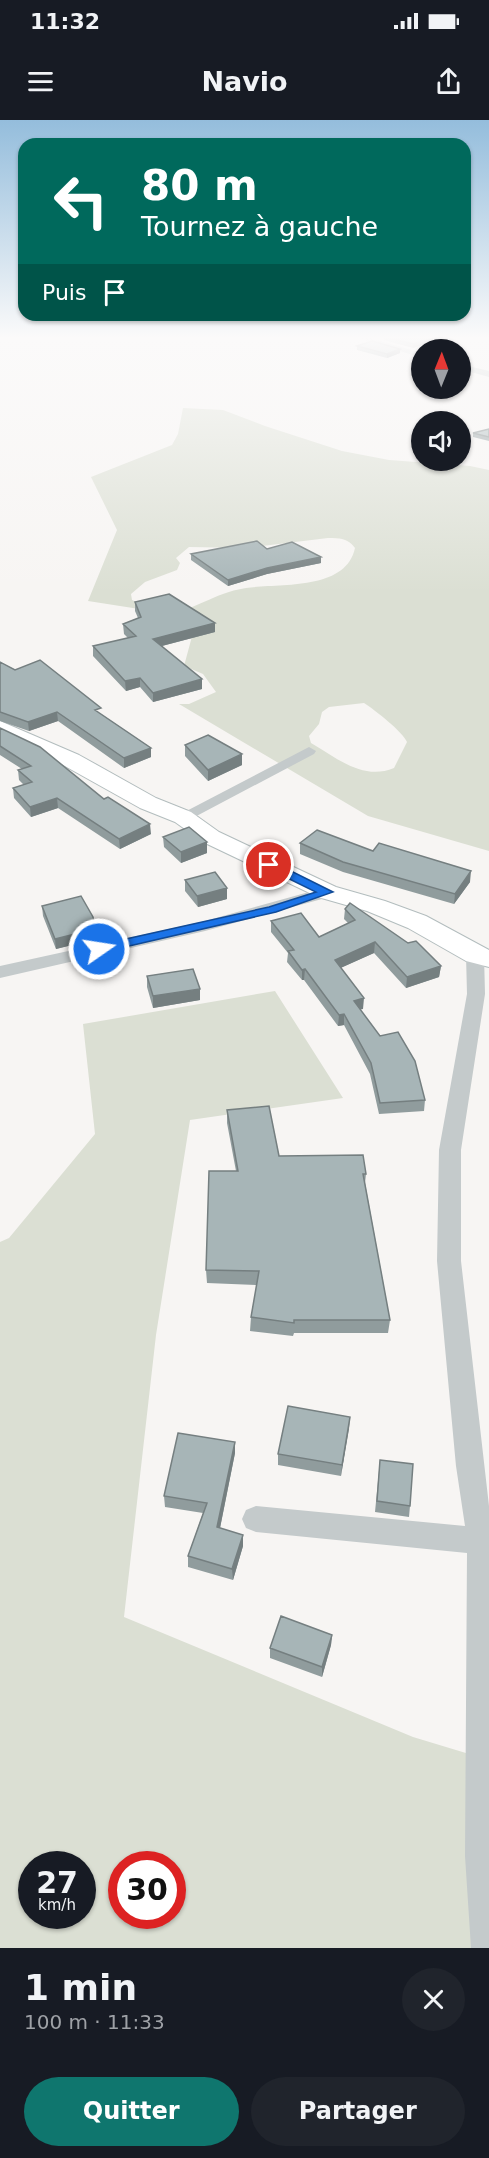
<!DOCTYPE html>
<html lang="fr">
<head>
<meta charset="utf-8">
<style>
  :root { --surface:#171b24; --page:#20242c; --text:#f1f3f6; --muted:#9ea1a6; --accent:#0f766e }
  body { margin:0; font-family:"DejaVu Sans",sans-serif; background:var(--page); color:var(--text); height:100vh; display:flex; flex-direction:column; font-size:22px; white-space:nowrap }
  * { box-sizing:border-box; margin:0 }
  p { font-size:20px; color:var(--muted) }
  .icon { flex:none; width:33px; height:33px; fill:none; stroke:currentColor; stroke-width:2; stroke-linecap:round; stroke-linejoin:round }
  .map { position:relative; height:1828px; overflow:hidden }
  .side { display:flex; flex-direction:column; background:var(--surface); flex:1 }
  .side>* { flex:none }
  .banner { position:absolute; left:18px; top:18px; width:453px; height:183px; border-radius:18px; box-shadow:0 2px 4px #0004; background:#00695c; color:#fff; overflow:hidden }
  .needle { width:39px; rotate:1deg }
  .fabs { position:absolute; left:411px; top:219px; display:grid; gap:12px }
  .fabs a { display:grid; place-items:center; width:60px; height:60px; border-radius:50%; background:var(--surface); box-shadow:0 2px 4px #0004; font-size:30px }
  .speed { position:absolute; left:18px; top:1731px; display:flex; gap:12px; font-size:30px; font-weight:700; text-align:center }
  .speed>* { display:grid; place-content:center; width:78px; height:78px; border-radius:50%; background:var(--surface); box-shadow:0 2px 4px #0004; line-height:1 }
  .speed small { font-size:15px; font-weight:400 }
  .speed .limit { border:9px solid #d22; background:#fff; color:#111 }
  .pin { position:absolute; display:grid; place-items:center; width:51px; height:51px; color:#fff; margin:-26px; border:3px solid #fff; border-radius:50%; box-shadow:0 2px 6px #0007 }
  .me { position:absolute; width:66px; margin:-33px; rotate:77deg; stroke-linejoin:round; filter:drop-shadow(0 0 4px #0008) }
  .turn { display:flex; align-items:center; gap:21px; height:126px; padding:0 24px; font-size:27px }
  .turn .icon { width:78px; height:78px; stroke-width:2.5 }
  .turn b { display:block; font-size:42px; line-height:51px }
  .then { display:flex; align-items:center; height:57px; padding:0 24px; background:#0003; gap:12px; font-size:22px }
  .round { display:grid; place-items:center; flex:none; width:63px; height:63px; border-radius:32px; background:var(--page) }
  .headline { display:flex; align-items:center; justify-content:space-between; height:102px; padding:0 24px }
  h1 { font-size:36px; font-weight:700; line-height:45px }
  .cta { display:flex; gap:12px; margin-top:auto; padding:12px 24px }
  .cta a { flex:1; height:69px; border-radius:36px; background:var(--accent); color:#fff; font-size:24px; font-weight:700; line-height:69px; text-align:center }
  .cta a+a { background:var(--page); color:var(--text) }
  .status { display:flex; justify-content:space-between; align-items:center; height:42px; padding:0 30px; background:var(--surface); direction:ltr }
  .status svg { height:16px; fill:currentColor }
  header { display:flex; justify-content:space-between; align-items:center; height:78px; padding:0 24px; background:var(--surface); font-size:27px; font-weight:700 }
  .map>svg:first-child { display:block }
</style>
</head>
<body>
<div class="status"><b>11:32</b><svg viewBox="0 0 49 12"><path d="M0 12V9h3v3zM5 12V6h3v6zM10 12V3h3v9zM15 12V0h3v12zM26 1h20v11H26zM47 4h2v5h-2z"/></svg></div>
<header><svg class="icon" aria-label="menu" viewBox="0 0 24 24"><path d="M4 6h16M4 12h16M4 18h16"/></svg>Navio<svg class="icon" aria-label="share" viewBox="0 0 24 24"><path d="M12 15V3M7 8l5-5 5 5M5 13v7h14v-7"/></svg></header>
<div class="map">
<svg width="489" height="1828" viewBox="0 0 489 1828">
  <rect width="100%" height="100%" fill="#f7f5f3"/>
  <path fill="#dbdfd3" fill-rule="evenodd" d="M 183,288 L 223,290 L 265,306 L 342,331 L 389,340 L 470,346 L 489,350 L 489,731 L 368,696 L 179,584 L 189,584 L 216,572 L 203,554 L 184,546 L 197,498 L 88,481 L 117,410 L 91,357 L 172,325 L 178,314 ZM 328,418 C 339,418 348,418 355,428 C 346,471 280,463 246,468 C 196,476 189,507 132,480 L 131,474 L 145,462 L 177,450 L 180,443 L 176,438 L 189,427 L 246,428 ZM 364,583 C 375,590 403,612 407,622 L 394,648 C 363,661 337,638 311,623 L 309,616 L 319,604 L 322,592 L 329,587 Z
    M 275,871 L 343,978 L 190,1000 L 156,1215 L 124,1497 L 413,1617 L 489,1640 L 489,1828 L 0,1828 L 0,1122 L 9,1118 L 95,1014 L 83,904 ZM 32,1744 L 82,1744 L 82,1796 L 32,1796 ZM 122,1744 L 172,1744 L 172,1796 L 122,1796 Z"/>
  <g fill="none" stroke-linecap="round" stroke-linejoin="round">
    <g stroke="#b3bdbe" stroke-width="2">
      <path id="secondary" d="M 0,601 L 79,635 L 156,678 L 191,692 L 219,712 L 336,767 L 385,781 L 426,796 L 489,830 L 489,847 L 466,841 L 408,808 L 367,791 L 318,777 L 203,722 L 175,702 L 140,688 L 63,645 L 0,615 Z"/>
    </g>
    <path fill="#c4cacb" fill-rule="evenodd" d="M 359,218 L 370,218 L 422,233 L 422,238 Z
      M 460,244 L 489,251 L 489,257 L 460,249 Z
      M 309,627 L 316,631 L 314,634 L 189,700 L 183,702 L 175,697 Z
      M 327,767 L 333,768 L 336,772 L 333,776 L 205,811 L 0,858 L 0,846 L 205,801 Z
      M 475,829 L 484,835 L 485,874 L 461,1030 L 461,1141 L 489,1386 L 489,1828 L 471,1828 L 465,1736 L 467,1433 L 256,1412 L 246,1408 L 242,1399 L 246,1390 L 256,1386 L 465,1406 L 456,1346 L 437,1141 L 439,1030 L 467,874 L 466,835 Z"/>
    <use href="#secondary" fill="#fff" fill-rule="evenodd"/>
  </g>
  <path fill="#909c9d" d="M 384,218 L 441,218 L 413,228 L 384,220 Z
    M 357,226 L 400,229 L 400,233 L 387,238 L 357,230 Z
    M 489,309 L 489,321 L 473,317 L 473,313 Z
    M 267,429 L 321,437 L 321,443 L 267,454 L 228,466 L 191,440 L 191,434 Z
    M 135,482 L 215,512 L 162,526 L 202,569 L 153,582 L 140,567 L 126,571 L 93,536 L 93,526 L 128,518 L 124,514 L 123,504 L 138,498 L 135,491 Z
    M 0,542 L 101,594 L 151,628 L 151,637 L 124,648 L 58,601 L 29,611 L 0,601 Z
    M 0,608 L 104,679 L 151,714 L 120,729 L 58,688 L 31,697 L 14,678 L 13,668 L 24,665 L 19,660 L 18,650 L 22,649 L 0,635 Z
    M 185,625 L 242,645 L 208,661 L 185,636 Z
    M 163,717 L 207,722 L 207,733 L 181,743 L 164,727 Z
    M 300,723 L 373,731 L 470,762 L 454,784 L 343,752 L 300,734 Z
    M 185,760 L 227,768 L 227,779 L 198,787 L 185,771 Z
    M 42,786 L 96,819 L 56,829 L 43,796 Z
    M 345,789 L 441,846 L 439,857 L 406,868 L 374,833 L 340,848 L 363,889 L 360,889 L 425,980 L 424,991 L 379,994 L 370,954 L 344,905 L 338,906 L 304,860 L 302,860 L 287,842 L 288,833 L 271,812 L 271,801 L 319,817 L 348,803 L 344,799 Z
    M 147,856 L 200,869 L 200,880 L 153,888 L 147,867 Z
    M 227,990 L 279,1036 L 366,1054 L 365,1063 L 390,1200 L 388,1213 L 294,1213 L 293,1216 L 250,1211 L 251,1197 L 257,1165 L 207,1163 L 206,1150 L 236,1051 L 227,1003 Z
    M 350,1297 L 341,1356 L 278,1345 L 278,1334 Z
    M 235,1322 L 235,1333 L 220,1408 L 243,1426 L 233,1460 L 188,1447 L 188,1436 L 203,1393 L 165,1387 L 164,1376 Z
    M 380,1340 L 410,1386 L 409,1397 L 375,1392 Z
    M 332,1515 L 331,1525 L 322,1557 L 270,1538 L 270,1528 Z"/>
  <path fill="#757f80" d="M 431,218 L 441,218 L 413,228 L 413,224 Z
    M 400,229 L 400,233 L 387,238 L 387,234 Z
    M 321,437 L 321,443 L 267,454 L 228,466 L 228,460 L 267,448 Z
    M 215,503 L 215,512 L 154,528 L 153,519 Z
    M 140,558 L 140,567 L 126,571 L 125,561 Z
    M 202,559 L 202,569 L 153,582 L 153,573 Z
    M 57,592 L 58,601 L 29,611 L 28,602 Z
    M 151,628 L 151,637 L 124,648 L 124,638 Z
    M 242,634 L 242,645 L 208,661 L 208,650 Z
    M 57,678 L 58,688 L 31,697 L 30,687 Z
    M 150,704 L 151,714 L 120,729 L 119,719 Z
    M 207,722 L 207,733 L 181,743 L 181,732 Z
    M 471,751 L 470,762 L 454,784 L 455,774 Z
    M 227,768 L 227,779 L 198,787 L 197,776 Z
    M 95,809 L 96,819 L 56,829 L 55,819 Z
    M 375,822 L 374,833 L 334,851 L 335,840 Z
    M 441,846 L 439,857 L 406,868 L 407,857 Z
    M 305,849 L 304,860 L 302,860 L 302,850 Z
    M 200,869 L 200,880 L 153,888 L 153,876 Z
    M 364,878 L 363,889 L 353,891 L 354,881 Z
    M 344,894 L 344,905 L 338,906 L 339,895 Z
    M 350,1297 L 349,1309 L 341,1356 L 342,1345 Z
    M 235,1322 L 235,1333 L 218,1418 L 217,1407 Z
    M 243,1415 L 243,1426 L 233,1460 L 232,1449 Z
    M 332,1515 L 331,1525 L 322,1557 L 322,1547 Z"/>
  <path fill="#a7b5b7" stroke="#757f80" stroke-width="1.5" d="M 390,218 L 431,218 L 413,224 Z
    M 372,221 L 400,229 L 387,234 L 357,226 Z
    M 489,309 L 489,317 L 473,313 Z
    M 257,421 L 267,429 L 292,422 L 321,437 L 267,448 L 228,460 L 191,434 Z
    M 169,474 L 215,503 L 153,519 L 202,559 L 153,573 L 140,558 L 125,561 L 93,526 L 136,516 L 123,504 L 141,497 L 135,482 Z
    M 40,540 L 101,588 L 95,590 L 151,628 L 124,638 L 57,592 L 28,602 L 0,592 L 0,542 L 15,550 Z
    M 0,608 L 40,627 L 104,679 L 108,677 L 150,704 L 119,719 L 57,678 L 30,687 L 13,668 L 32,662 L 18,650 L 31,646 L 0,626 Z
    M 208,615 L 242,634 L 208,650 L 185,625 Z
    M 189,707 L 207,722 L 181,732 L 163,717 Z
    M 317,710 L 373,731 L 379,723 L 471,751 L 455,774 L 343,742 L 300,723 Z
    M 215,752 L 227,768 L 197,776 L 185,760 Z
    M 81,776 L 93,797 L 95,809 L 55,819 L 42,786 Z
    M 350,783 L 408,823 L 416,821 L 441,846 L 407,857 L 375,822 L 335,840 L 364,878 L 354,881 L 380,916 L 398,912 L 415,941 L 425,980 L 380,983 L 371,943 L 344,894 L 339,895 L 305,849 L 302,850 L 288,831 L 294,830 L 271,801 L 301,793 L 319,817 L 355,800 L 345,789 Z
    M 193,849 L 200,869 L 153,876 L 147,856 Z
    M 269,986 L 279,1036 L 363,1035 L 366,1054 L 363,1054 L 390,1200 L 294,1200 L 294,1203 L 251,1197 L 259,1151 L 206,1150 L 209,1051 L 238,1051 L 227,990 Z
    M 288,1286 L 350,1297 L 342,1345 L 278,1334 Z
    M 178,1313 L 235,1322 L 217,1407 L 243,1415 L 232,1449 L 188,1436 L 207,1383 L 164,1376 Z
    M 380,1340 L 413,1344 L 410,1386 L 377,1381 Z
    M 281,1496 L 332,1515 L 322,1547 L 270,1528 Z"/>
  <linearGradient id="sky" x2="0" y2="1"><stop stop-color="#94bddc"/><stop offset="0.46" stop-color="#fbfafa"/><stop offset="1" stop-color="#fbfafa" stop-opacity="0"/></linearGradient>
  <rect width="489" height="473" fill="url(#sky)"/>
  <path fill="#1a73e8" stroke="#114b97" stroke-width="1.5" d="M 265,742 L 273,742 L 333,772 L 276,792 L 99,833 L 92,829 L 99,825 L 269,787 L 316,772 L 265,747 Z"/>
</svg>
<div class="fabs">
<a><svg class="needle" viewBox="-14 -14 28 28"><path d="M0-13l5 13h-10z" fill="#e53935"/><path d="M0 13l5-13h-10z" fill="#9ea1a6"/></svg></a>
<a><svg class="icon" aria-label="sound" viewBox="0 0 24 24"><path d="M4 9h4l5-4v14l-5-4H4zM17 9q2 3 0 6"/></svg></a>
</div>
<div class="speed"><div>27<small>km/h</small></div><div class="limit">30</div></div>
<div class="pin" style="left:269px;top:745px;background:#d93025"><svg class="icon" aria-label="arrive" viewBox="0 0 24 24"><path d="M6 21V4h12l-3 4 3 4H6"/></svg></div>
<svg class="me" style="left:99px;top:829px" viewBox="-20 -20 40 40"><circle r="17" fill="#1a73e8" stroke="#fff" stroke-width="3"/><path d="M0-11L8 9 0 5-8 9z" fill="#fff"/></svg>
<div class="banner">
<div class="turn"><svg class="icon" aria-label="left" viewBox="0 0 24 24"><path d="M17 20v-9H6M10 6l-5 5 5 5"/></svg><div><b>80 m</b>Tournez à gauche</div></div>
<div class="then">Puis<svg class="icon" aria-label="arrive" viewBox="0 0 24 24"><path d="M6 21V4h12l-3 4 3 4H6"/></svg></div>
</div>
</div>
<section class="side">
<div class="headline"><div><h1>1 min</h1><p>100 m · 11:33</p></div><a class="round"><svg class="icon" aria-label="close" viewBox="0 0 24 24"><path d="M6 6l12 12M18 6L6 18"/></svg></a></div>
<div class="cta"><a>Quitter</a><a>Partager</a></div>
</section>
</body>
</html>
